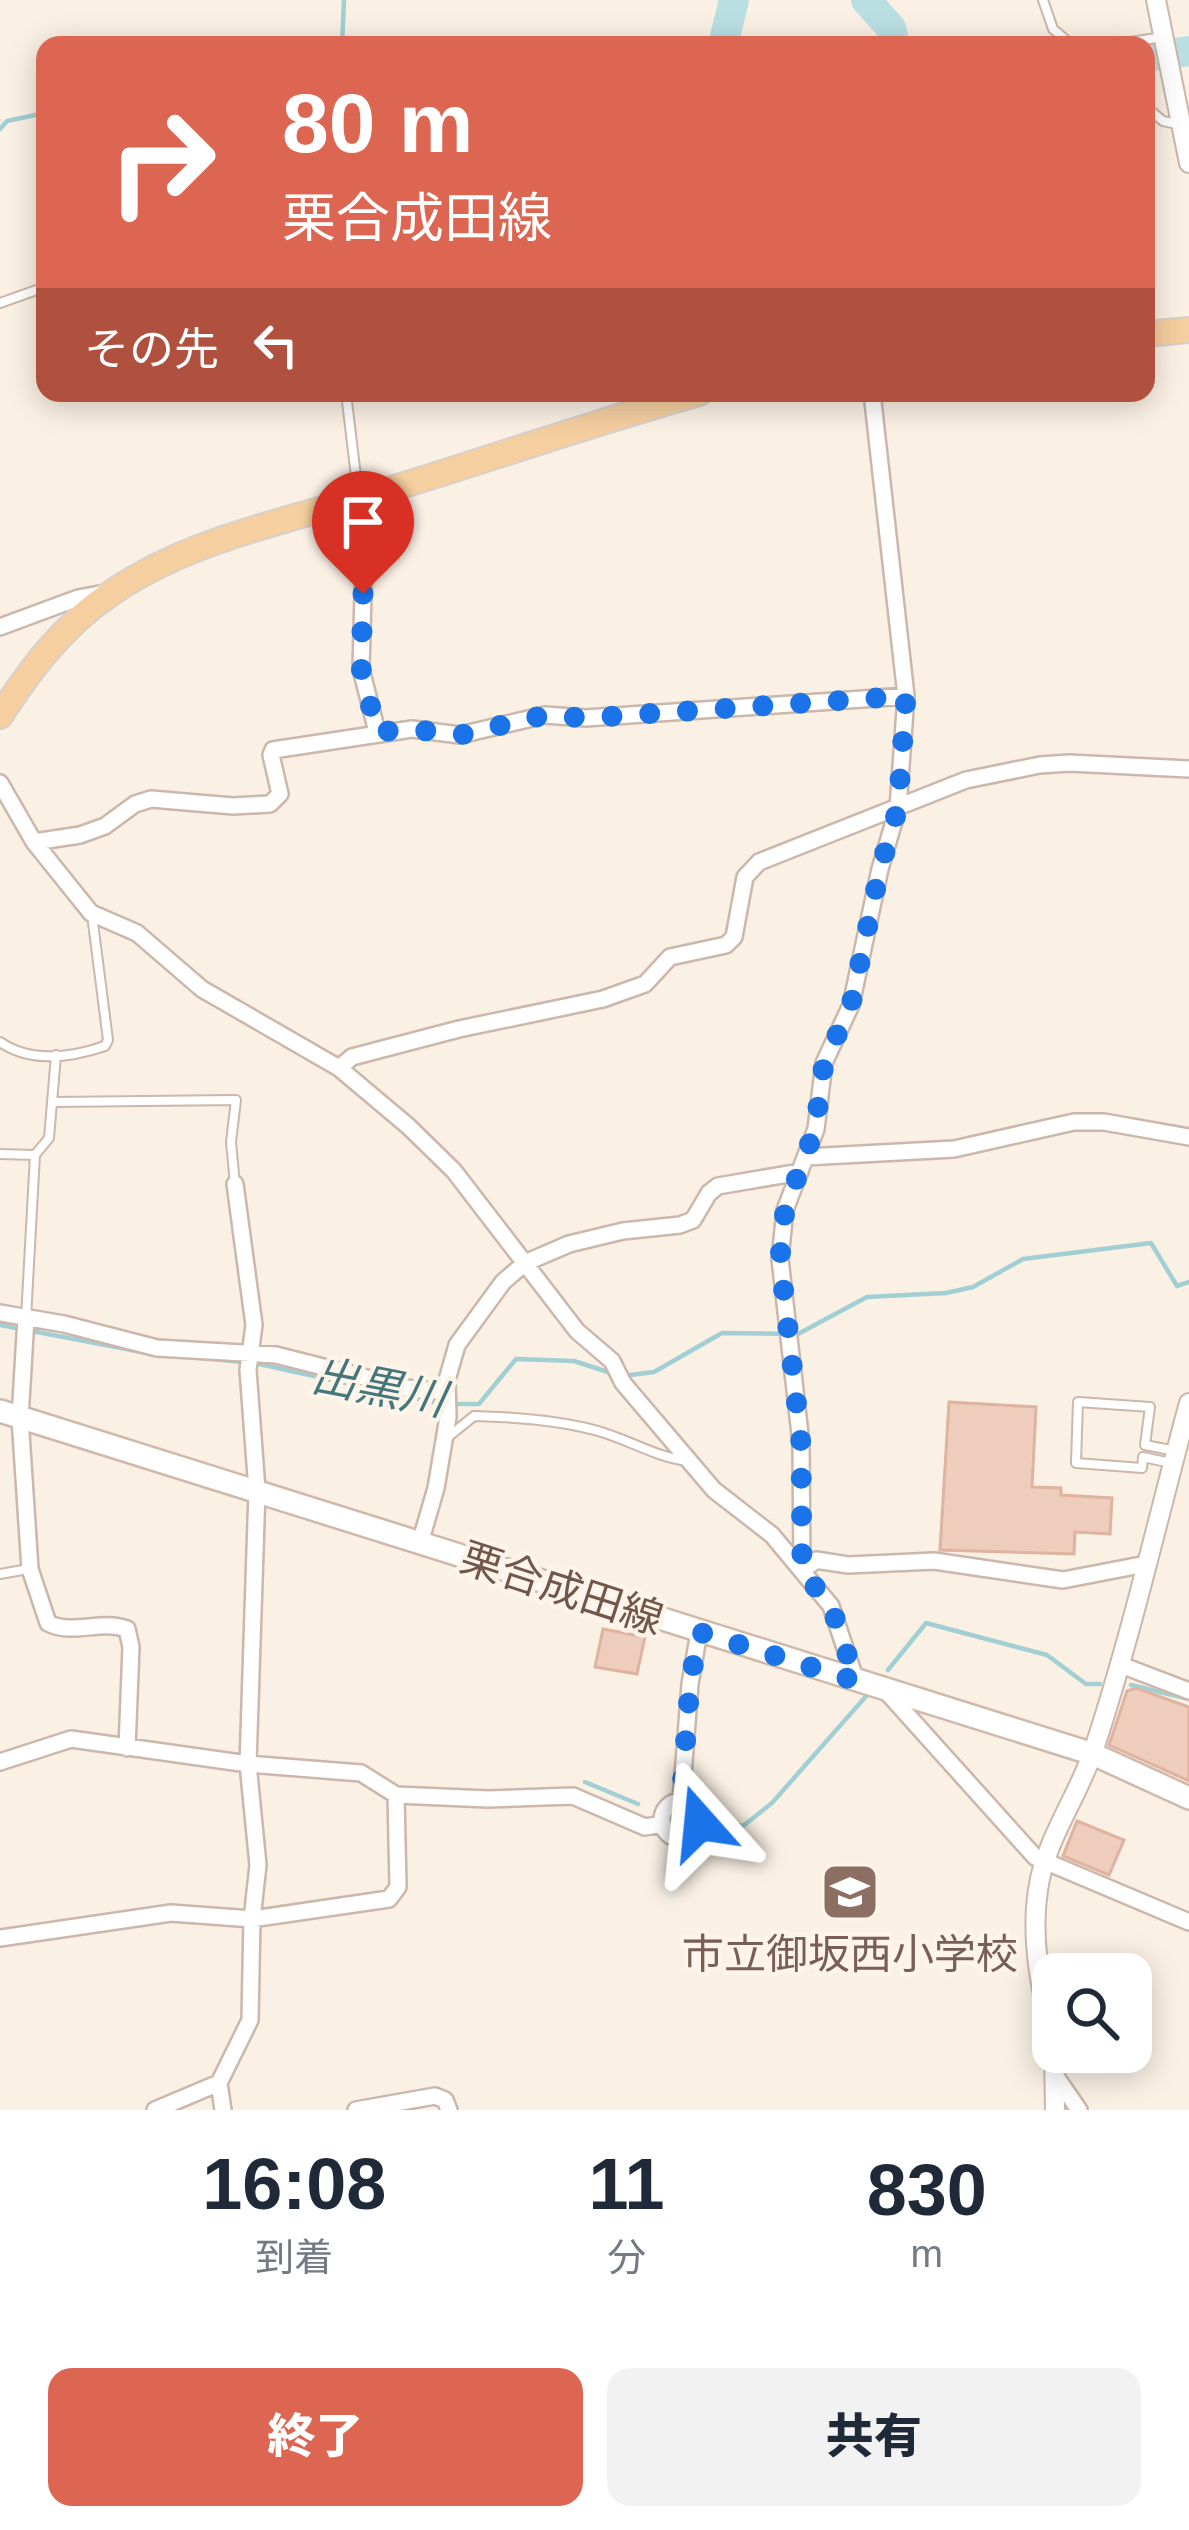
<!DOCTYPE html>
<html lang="ja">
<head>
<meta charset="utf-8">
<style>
  :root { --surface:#fff; --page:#f2f2f3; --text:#1f2937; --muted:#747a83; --accent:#dc6651 }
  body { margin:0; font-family:Helvetica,"Noto Sans JP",sans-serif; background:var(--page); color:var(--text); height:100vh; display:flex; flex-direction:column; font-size:45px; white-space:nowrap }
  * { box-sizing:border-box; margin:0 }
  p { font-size:39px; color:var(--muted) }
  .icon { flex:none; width:66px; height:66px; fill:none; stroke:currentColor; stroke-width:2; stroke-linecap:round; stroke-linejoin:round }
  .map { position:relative; height:2110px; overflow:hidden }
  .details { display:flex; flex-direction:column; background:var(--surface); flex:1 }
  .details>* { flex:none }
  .banner { position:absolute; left:36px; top:36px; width:1119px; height:366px; border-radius:24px; box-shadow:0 6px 30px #0003; background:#dc6651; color:#fff; overflow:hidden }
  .tools { position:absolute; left:1032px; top:1953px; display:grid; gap:24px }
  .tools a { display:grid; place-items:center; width:120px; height:120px; border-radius:24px; background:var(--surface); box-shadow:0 6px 30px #0003; font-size:60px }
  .pin { position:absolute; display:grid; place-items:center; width:102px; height:102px; color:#fff; margin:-123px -51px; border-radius:50% 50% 50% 0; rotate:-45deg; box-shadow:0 0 12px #0007 }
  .pin .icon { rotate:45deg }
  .me { position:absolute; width:132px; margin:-66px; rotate:342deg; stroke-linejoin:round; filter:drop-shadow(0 0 9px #0008) }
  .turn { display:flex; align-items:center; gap:42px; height:252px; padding:0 48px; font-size:54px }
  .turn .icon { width:156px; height:156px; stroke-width:2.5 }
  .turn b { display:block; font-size:84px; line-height:102px }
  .then { display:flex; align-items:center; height:114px; padding:0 48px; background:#0003; gap:24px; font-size:45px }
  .eta { display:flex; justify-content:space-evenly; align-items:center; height:204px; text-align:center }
  .eta b { font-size:72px; font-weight:800; line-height:84px }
  .cta { display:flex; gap:24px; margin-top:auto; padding:24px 48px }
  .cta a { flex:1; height:138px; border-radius:24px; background:var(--accent); color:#fff; font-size:48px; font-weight:800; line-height:138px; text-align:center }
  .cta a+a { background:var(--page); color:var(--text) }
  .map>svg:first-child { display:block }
</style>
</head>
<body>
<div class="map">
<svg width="1189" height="2110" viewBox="0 0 1189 2110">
  <rect width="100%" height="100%" fill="#faf0e4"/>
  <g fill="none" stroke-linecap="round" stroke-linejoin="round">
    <path stroke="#a1cfd3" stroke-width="4.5" d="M 242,45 L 262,40 L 293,45
      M 342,45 L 344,0
      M 0,129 L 7,121 L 45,113
      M 0,1325 L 147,1353
      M 201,1358 L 243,1362
      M 254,1363 L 442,1404
      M 622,1376 L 654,1372 L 722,1333 L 798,1334 L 867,1297 L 946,1293 L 973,1287 L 1023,1259 L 1151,1243 L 1177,1286 L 1189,1282
      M 454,1404 L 479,1404 L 516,1359 L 574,1361 L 611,1373
      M 888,1670 L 926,1623 L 1047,1655 L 1086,1684 L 1100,1684
      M 1131,1685 L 1189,1699
      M 585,1782 L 638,1804
      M 711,1820 L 743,1826 L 772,1803 L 868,1694"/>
    <path stroke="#badfe2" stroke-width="30" d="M 866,0 L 891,28 L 895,45
      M 723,45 L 734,0
      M 1146,57 L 1189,51"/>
  </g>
  <path fill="#eecdbd" stroke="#dfb39f" stroke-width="3" d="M 949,1402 L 1036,1407 L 1032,1487 L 1061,1488 L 1061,1495 L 1112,1498 L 1110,1534 L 1075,1532 L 1074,1554 L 940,1550 Z
    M 603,1629 L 645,1637 L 637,1674 L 595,1667 Z
    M 1136,1688 L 1189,1707 L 1189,1781 L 1109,1745 L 1127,1691 Z
    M 1077,1821 L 1124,1840 L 1109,1875 L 1063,1856 Z"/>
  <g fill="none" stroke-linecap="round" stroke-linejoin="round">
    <g stroke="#cbb7ab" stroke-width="12">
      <path id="service" d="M 1043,0 L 1053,29 L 1072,45
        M 1111,45 L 1163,37
        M 1146,107 L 1163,121 L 1181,125
        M 0,303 L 45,287
        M 346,393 L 358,493
        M 0,1042 C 31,1063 70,1058 105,1046 L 108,1040 L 92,915
        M 52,1102 L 236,1100 L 231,1142 L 235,1184
        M 0,1154 L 35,1155
        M 26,1318 L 35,1155 L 49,1138 L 56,1055
        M 448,1437 L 474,1416 C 515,1417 559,1420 598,1431 C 630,1440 655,1457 688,1461
        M 1171,1463 L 1143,1457 L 1142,1468 L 1076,1463 L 1078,1402 L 1150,1407 L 1145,1445 L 1176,1451
        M 0,1574 L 28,1569"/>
    </g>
    <g stroke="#cbb7ab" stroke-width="20">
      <path id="minor" d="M 358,499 L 364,557 L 361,669 L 377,732
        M 0,627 L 78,598 L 105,593
        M 0,783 L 34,842 L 91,913 L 137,933 L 202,989 L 339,1068 L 408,1126 L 454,1171 L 577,1331 L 612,1361 L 623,1383 L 714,1490 L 772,1535 L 831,1606 L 856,1681
        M 34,842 L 80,835 L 105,826 L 135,804 L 151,799 L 233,806 L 270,804 L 280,794 L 271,755 L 273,750 L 412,729 L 460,735 L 545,715 L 586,718 L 906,696
        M 339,1068 L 352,1057 L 459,1029 L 603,999 L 645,984 L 670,957 L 726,945 L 734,937 L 745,877 L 759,862 L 966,780 L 1040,765 L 1069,763 L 1189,769
        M 806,1157 L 954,1149 L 1074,1122 L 1104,1122 L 1189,1137
        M 0,1313 L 64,1324 L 157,1348 L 276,1355 L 406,1388 L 447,1392
        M 26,1318 L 20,1418 L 30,1569 L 48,1623 C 73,1636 100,1619 127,1629 L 131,1647 L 127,1748
        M 420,1543 L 436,1488 L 448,1417 L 447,1380 L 457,1345 L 503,1282 L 525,1263 L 569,1244 L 623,1231 L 680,1225 L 693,1220 L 709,1193 L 718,1186 L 800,1172
        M 802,1571 L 801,1443 L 780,1259 L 785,1210 L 816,1129 L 824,1063 L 851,1005 L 880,869 L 898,808 L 906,696 L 872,393
        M 802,1571 L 816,1560 L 848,1565 L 934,1561 L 1063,1580 L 1146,1564
        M 1121,1665 L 1189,1691
        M 885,1690 L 1035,1857 L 1189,1922
        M 0,1762 L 71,1739 L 248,1764 L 361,1773 L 396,1795 L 488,1799 L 573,1796 L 645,1827 L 663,1824
        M 681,1801 L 690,1684 L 699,1632
        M662 1820a19 19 0 1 1 38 0a19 19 0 1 1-38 0Z
        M 0,1938 L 171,1913 L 252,1919 L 389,1899 L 398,1887 L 396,1795
        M 1057,2078 L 1079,2110
        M 219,2083 L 223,2110
        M 155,2110 L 219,2083 L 250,2020 L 252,1919 L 258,1865 L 248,1764 L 257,1490 L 248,1370 L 254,1325 L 235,1184
        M 356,2110 L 435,2096 L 445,2100 L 449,2110"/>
    </g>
    <g stroke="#cbb7ab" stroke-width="22">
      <path id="tertiary" d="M 1156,0 L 1189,163
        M 1053,2043 C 1042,1993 1030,1941 1038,1890 C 1045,1839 1080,1794 1095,1746 C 1132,1633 1158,1517 1189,1403
        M 1054,2052 L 1055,2110"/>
    </g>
    <g stroke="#cfb9ab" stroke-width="26">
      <path id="secondary" d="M 0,1411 L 1093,1754 L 1189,1798"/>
    </g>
    <g stroke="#d7d0cd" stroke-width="28">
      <path id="primary" d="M 1146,334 L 1189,330
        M 0,716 C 31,668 62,627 110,594 C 187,540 286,521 375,494 C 483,461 590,424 699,393"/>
    </g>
    <use href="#service" stroke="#fff" stroke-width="8"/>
    <use href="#minor" stroke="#fff" stroke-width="15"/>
    <use href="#tertiary" stroke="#fff" stroke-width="18"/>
    <use href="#secondary" stroke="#fff" stroke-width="21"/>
    <use href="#primary" stroke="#f5cfa0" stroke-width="24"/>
  </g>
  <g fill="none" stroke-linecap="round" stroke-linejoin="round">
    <path stroke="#1a73e8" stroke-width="21" stroke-dasharray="0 37.8" d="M 363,594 L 361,668 L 377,732 L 412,729 L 460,735 L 545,715 L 586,718 L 906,696 L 898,808 L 880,869 L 851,1005 L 824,1063 L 815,1129 L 785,1210 L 780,1258 L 801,1443 L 802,1571 L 831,1606 L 856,1681 L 699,1632 L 690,1684 L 681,1801 L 693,1805 L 700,1823"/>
  </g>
  <defs>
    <g id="school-square" transform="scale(3)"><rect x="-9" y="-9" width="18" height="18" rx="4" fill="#8d6e63" stroke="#fef4e9"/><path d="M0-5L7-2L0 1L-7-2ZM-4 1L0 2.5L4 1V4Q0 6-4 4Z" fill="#fff"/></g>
  </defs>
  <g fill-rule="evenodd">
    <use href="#school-square" x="850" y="1892"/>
  </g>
  <g text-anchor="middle" stroke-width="9" stroke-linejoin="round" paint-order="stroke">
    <g font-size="42" fill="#71564b" stroke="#fef4e9">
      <text transform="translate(562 1588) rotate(18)" y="15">栗合成田線</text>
    </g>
    <g font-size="42" fill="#785e54" stroke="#fef4e9">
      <text x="850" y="1969">市立御坂西小学校</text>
    </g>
    <g font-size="45" font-style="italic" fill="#43777c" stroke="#fef4e9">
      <text transform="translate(379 1387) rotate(11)" y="16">出黒川</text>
    </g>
  </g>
</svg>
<div class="tools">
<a><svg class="icon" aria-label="search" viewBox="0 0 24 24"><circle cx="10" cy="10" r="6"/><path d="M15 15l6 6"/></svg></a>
</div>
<div class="pin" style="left:363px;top:594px;background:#d93025"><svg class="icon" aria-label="arrive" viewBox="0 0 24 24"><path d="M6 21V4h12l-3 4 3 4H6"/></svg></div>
<svg class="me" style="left:700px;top:1823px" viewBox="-20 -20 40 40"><path d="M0-17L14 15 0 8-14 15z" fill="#1a73e8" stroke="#fff" stroke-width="4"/></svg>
<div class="banner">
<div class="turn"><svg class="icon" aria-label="right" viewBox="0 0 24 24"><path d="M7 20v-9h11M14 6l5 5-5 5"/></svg><div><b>80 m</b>栗合成田線</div></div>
<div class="then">その先<svg class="icon" aria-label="left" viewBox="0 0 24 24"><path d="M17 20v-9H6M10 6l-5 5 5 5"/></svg></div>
</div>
</div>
<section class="details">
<div class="eta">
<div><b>16:08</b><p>到着</p></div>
<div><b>11</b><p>分</p></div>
<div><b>830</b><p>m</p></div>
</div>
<div class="cta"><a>終了</a><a>共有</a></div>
</section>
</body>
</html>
